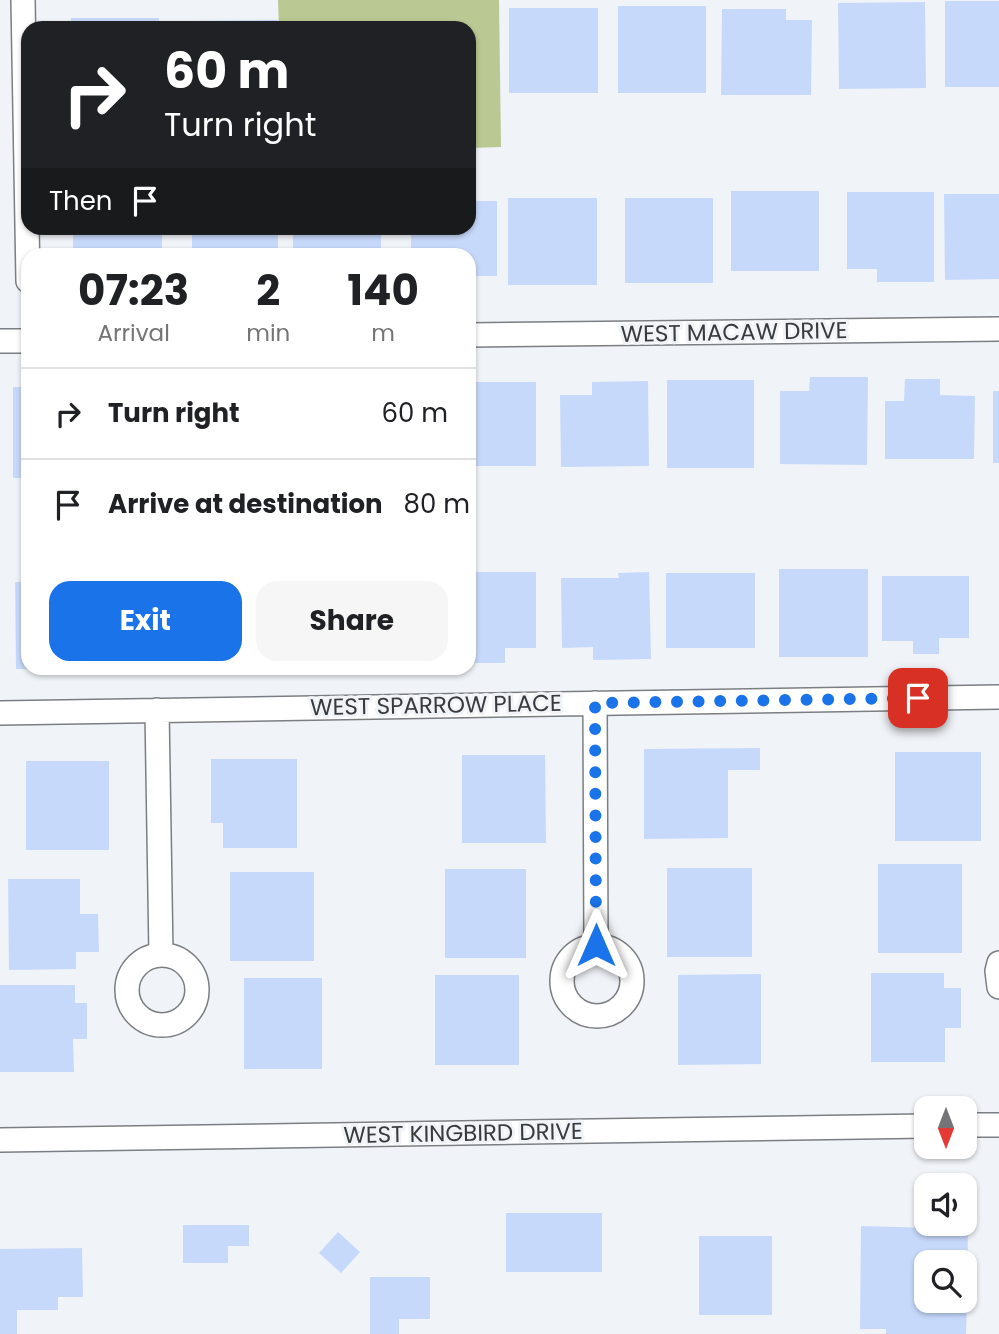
<!DOCTYPE html>
<html lang="en">
<head>
<meta charset="utf-8">
<style>
  :root { --surface:#fff; --page:#f6f6f6; --text:#202124; --muted:#757577; --line:#e0e0e0; --accent:#1a73e8 }
  body { margin:0; font-family:Poppins,sans-serif; background:var(--page); color:var(--text); height:100vh; display:flex; flex-direction:column; font-size:26px; white-space:nowrap }
  * { box-sizing:border-box; margin:0 }
  p { font-size:23px; color:var(--muted) }
  .icon { flex:none; width:38px; height:38px; fill:none; stroke:currentColor; stroke-width:2; stroke-linecap:round; stroke-linejoin:round }
  .map { position:relative; flex:1; overflow:hidden }
  .details { position:absolute; left:21px; top:248px; width:455px; height:427px; display:flex; flex-direction:column; background:var(--surface); border-radius:21px; box-shadow:0 2px 5px #0004 }
  .details>* { flex:none }
  .top-card { position:absolute; left:21px; top:21px; width:455px; height:214px; border-radius:21px; box-shadow:0 2px 5px #0004; background:#202124; color:#fff; overflow:hidden }
  .needle { width:46px; rotate:180deg }
  .tools { position:absolute; left:914px; top:1096px; display:grid; gap:14px }
  .tools a { display:grid; place-items:center; width:63px; height:63px; border-radius:14px; background:var(--surface); box-shadow:0 2px 5px #0004; font-size:35px }
  .pin { position:absolute; display:grid; place-items:center; width:60px; height:60px; color:#fff; margin:-30px; border-radius:14px; box-shadow:0 4px 10px #0006 }
  .me { position:absolute; width:77px; margin:-38px; rotate:0deg; stroke-linejoin:round; filter:drop-shadow(0 0 5px #0008) }
  .turn { display:flex; align-items:center; gap:24px; height:147px; padding:0 28px; font-size:32px }
  .turn .icon { width:91px; height:91px; stroke-width:2.5 }
  .turn b { display:block; font-size:49px; line-height:60px }
  .then { display:flex; align-items:center; height:66px; padding:0 28px; background:#0003; gap:14px; font-size:26px }
  .eta { display:flex; justify-content:space-evenly; align-items:center; height:119px; text-align:center }
  .eta b { font-size:42px; font-weight:700; line-height:49px }
  .button { display:flex; gap:14px; margin-top:auto; padding:14px 28px }
  .button a { flex:1; height:80px; border-radius:21px; background:var(--accent); color:#fff; font-size:28px; font-weight:700; line-height:80px; text-align:center }
  .button a+a { background:var(--page); color:var(--text) }
  ul { padding:0; list-style:none }
  li { display:flex; align-items:center; gap:21px; height:91px; padding:0 28px; border-top:2px solid var(--line) }
  li div { flex:1 }
  li b { display:block; font-size:26px }
  li em { font-style:normal }
  .map>svg:first-child { display:block }
</style>
</head>
<body>
<div class="map">
<svg width="999" height="1334" viewBox="0 0 999 1334">
  <rect width="100%" height="100%" fill="#f0f3f8"/>
  <path fill="#bac993" d="M 278,0 L 499,0 L 501,147 L 469,148 L 469,28 L 279,28 Z"/>
  <path fill="#c7d9fb" d="M 945,1 L 999,1 L 999,87 L 945,87 Z
    M 925,2 L 926,88 L 839,89 L 838,3 Z
    M 618,6 L 706,6 L 706,93 L 618,93 Z
    M 509,8 L 598,8 L 598,93 L 509,93 Z
    M 722,9 L 786,9 L 786,20 L 812,20 L 811,95 L 721,95 Z
    M 71,18 L 159,18 L 159,28 L 71,28 Z
    M 277,20 L 277,28 L 190,28 L 190,21 Z
    M 731,191 L 819,191 L 819,271 L 731,271 Z
    M 847,192 L 934,192 L 934,282 L 877,282 L 877,269 L 847,269 Z
    M 944,194 L 999,194 L 999,279 L 945,280 Z
    M 508,198 L 597,198 L 597,285 L 508,285 Z
    M 625,198 L 713,198 L 713,283 L 625,283 Z
    M 469,201 L 497,201 L 497,276 L 469,276 L 469,256 L 411,256 L 411,228 L 469,228 Z
    M 73,228 L 162,228 L 162,256 L 73,256 Z
    M 192,228 L 278,228 L 278,256 L 192,256 Z
    M 293,228 L 381,228 L 381,256 L 293,256 Z
    M 810,377 L 868,377 L 867,465 L 780,464 L 780,391 L 809,391 Z
    M 905,379 L 940,379 L 940,395 L 975,396 L 974,459 L 885,459 L 885,401 L 904,401 Z
    M 667,380 L 754,380 L 754,468 L 667,468 Z
    M 648,381 L 649,466 L 561,467 L 560,395 L 592,395 L 592,382 Z
    M 469,382 L 536,382 L 536,466 L 469,466 Z
    M 13,387 L 28,387 L 28,478 L 13,478 Z
    M 993,391 L 999,391 L 999,463 L 993,463 Z
    M 779,569 L 868,569 L 868,657 L 779,657 Z
    M 469,572 L 536,572 L 536,648 L 505,648 L 505,663 L 469,663 Z
    M 649,572 L 651,659 L 593,660 L 593,647 L 562,648 L 561,578 L 619,578 L 618,573 Z
    M 666,573 L 755,573 L 755,648 L 666,648 Z
    M 882,576 L 969,576 L 969,638 L 939,638 L 939,654 L 913,654 L 913,641 L 882,641 Z
    M 15,582 L 28,582 L 28,669 L 16,669 Z
    M 760,748 L 760,770 L 728,770 L 728,838 L 644,839 L 644,749 Z
    M 895,752 L 981,752 L 981,841 L 895,841 Z
    M 462,755 L 545,755 L 546,843 L 462,843 Z
    M 211,759 L 297,759 L 297,848 L 223,848 L 223,823 L 211,823 Z
    M 26,761 L 109,761 L 109,850 L 26,850 Z
    M 878,864 L 962,864 L 962,953 L 878,953 Z
    M 667,868 L 752,868 L 752,957 L 667,957 Z
    M 445,869 L 526,869 L 526,958 L 445,958 Z
    M 230,872 L 314,872 L 314,961 L 230,961 Z
    M 8,879 L 80,879 L 80,914 L 98,914 L 99,952 L 76,952 L 76,969 L 9,970 Z
    M 871,973 L 944,973 L 944,988 L 961,988 L 961,1028 L 945,1028 L 945,1062 L 871,1062 Z
    M 761,974 L 761,1064 L 678,1065 L 678,975 Z
    M 435,975 L 519,975 L 519,1065 L 435,1065 Z
    M 244,978 L 322,978 L 322,1069 L 244,1069 Z
    M 0,985 L 75,985 L 75,1003 L 87,1003 L 87,1039 L 73,1039 L 74,1072 L 0,1072 Z
    M 506,1213 L 602,1213 L 602,1272 L 506,1272 Z
    M 183,1225 L 249,1225 L 249,1246 L 228,1246 L 228,1263 L 183,1263 Z
    M 861,1226 L 968,1229 L 967,1296 L 964,1296 L 964,1262 L 926,1262 L 926,1300 L 967,1300 L 966,1334 L 886,1334 L 886,1329 L 860,1329 Z
    M 338,1232 L 360,1252 L 341,1273 L 319,1253 Z
    M 699,1236 L 772,1236 L 772,1315 L 699,1315 Z
    M 82,1248 L 83,1297 L 58,1297 L 58,1310 L 17,1310 L 17,1334 L 0,1334 L 0,1249 Z
    M 370,1277 L 430,1277 L 430,1319 L 399,1319 L 399,1334 L 370,1334 Z"/>
  <g fill="none" stroke-linecap="round" stroke-linejoin="round">
    <g stroke="#7b7e82" stroke-width="26">
      <path id="street" d="M 23,0 L 28,281
        M 469,335 L 999,329
        M 0,341 L 28,341
        M 595,703 L 596,945
        M 157,710 L 161,955
        M 0,713 L 999,697
        M562 981a35 35 0 1 1 70 0a35 35 0 1 1-70 0Z
        M127 990a35 35 0 1 1 70 0a35 35 0 1 1-70 0Z
        M 999,963 L 997,971 L 999,987
        M 964,1125 L 999,1125
        M 0,1140 L 926,1126"/>
    </g>
    <use href="#street" stroke="#fff" stroke-width="23"/>
  </g>
  <g fill="none" stroke-linecap="round" stroke-linejoin="round">
    <path stroke="#1a73e8" stroke-width="12" stroke-dasharray="0 21.6" d="M 596,945 L 595,703 L 918,698"/>
  </g>
  <g text-anchor="middle" stroke-width="6" stroke-linejoin="round" paint-order="stroke">
    <g font-size="23" fill="#393a3c" stroke="#f0f3f8">
      <text transform="translate(734 332) rotate(-1)" y="8">WEST MACAW DRIVE</text>
      <text transform="translate(436 705) rotate(-1)" y="8">WEST SPARROW PLACE</text>
      <text transform="translate(463 1133) rotate(-1)" y="8">WEST KINGBIRD DRIVE</text>
    </g>
  </g>
</svg>
<div class="tools">
<a><svg class="needle" viewBox="-14 -14 28 28"><path d="M0-13l5 13h-10z" fill="#e53935"/><path d="M0 13l5-13h-10z" fill="#757577"/></svg></a>
<a><svg class="icon" aria-label="sound" viewBox="0 0 24 24"><path d="M4 9h4l5-4v14l-5-4H4zM17 9q2 3 0 6"/></svg></a>
<a><svg class="icon" aria-label="search" viewBox="0 0 24 24"><circle cx="10" cy="10" r="6"/><path d="M15 15l6 6"/></svg></a>
</div>
<div class="pin" style="left:918px;top:698px;background:#d93025"><svg class="icon" aria-label="arrive" viewBox="0 0 24 24"><path d="M6 21V4h12l-3 4 3 4H6"/></svg></div>
<svg class="me" style="left:596px;top:945px" viewBox="-20 -20 40 40"><path d="M0-17L14 15 0 8-14 15z" fill="#1a73e8" stroke="#fff" stroke-width="4"/></svg>
<div class="top-card">
<div class="turn"><svg class="icon" aria-label="right" viewBox="0 0 24 24"><path d="M7 20v-9h11M14 6l5 5-5 5"/></svg><div><b>60 m</b>Turn right</div></div>
<div class="then">Then<svg class="icon" aria-label="arrive" viewBox="0 0 24 24"><path d="M6 21V4h12l-3 4 3 4H6"/></svg></div>
</div>
<section class="details">
<div class="eta">
<div><b>07:23</b><p>Arrival</p></div>
<div><b>2</b><p>min</p></div>
<div><b>140</b><p>m</p></div>
</div>
<ul>
<li><svg class="icon" aria-label="right" viewBox="0 0 24 24"><path d="M7 20v-9h11M14 6l5 5-5 5"/></svg><div><b>Turn right</b></div><em>60 m</em></li>
<li><svg class="icon" aria-label="arrive" viewBox="0 0 24 24"><path d="M6 21V4h12l-3 4 3 4H6"/></svg><div><b>Arrive at destination</b></div><em>80 m</em></li>
</ul>
<div class="button"><a>Exit</a><a>Share</a></div>
</section>
</div>
</body>
</html>
